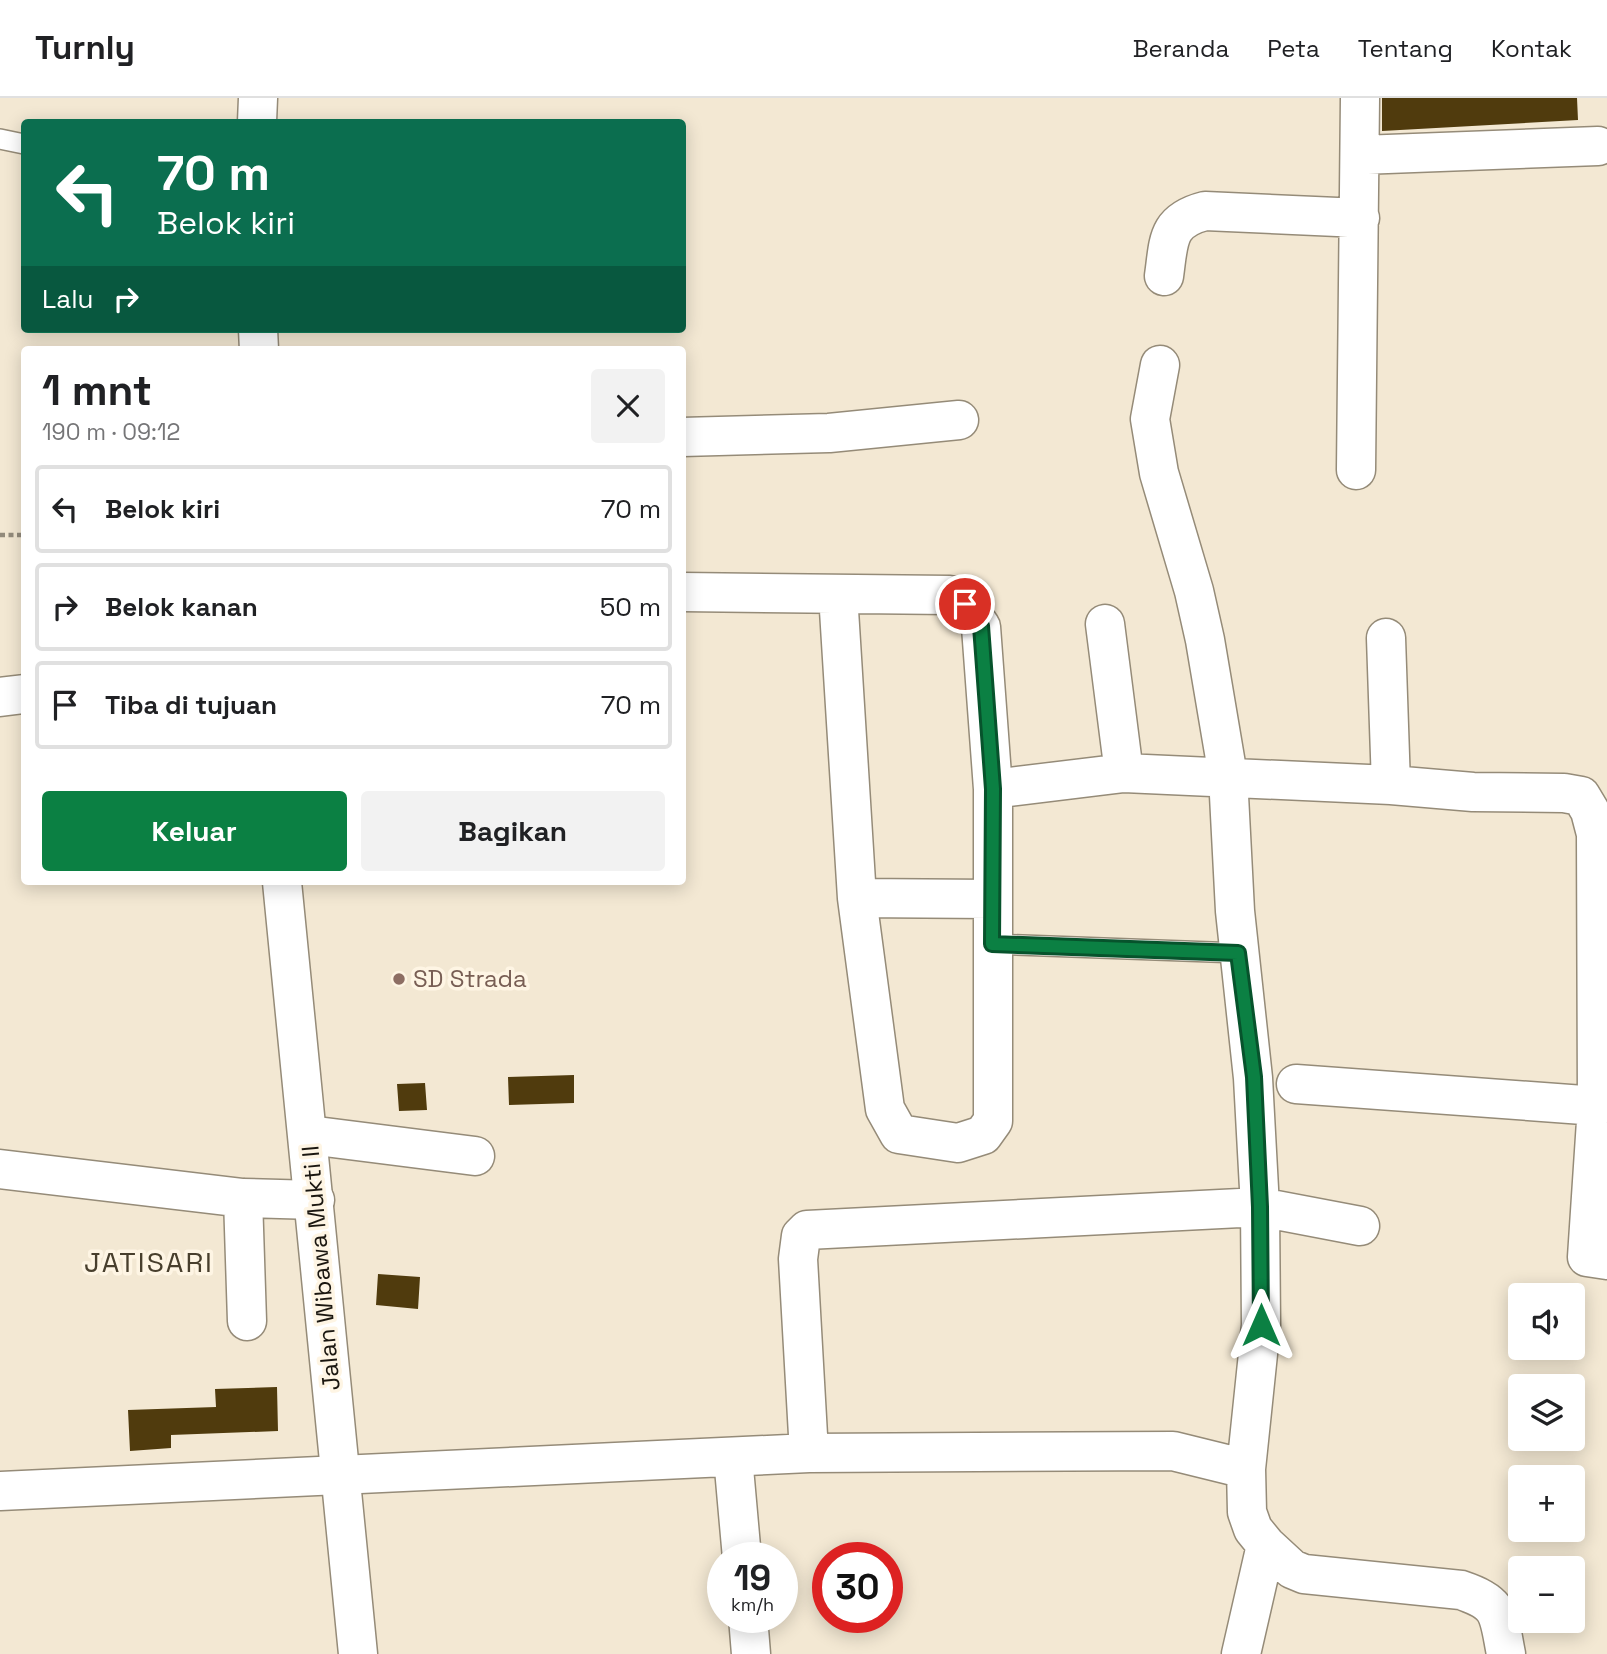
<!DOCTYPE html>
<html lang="id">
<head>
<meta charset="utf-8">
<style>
  :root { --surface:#fff; --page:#f2f2f2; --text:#202124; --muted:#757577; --line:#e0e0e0; --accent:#0b8043 }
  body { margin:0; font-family:"Space Grotesk",sans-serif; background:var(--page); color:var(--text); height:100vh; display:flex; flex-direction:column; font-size:26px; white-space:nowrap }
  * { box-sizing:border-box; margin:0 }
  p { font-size:23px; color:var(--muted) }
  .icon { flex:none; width:38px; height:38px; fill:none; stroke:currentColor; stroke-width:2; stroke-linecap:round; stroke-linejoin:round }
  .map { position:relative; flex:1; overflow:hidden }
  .details { position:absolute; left:21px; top:248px; width:665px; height:539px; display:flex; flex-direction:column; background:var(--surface); border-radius:7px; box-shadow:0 4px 18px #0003 }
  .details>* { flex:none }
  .hud { position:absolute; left:21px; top:21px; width:665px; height:214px; border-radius:7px; box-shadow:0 4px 18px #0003; background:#0b6e4f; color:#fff; overflow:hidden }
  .controls { position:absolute; left:1508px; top:1185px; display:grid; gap:14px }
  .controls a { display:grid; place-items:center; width:77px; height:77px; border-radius:7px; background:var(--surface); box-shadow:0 4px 18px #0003; font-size:35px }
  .speed { position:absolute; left:707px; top:1444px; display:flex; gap:14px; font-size:35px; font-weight:700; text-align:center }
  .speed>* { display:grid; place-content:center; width:91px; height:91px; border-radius:50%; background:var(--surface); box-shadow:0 4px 18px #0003; line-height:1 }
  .speed small { font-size:18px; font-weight:400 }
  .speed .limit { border:10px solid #d22; background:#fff; color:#111 }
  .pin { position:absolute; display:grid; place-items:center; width:60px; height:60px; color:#fff; margin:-30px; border:4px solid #fff; border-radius:50%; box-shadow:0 2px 7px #0007 }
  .me { position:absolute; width:77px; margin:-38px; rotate:0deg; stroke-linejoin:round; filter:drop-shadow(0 0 5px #0008) }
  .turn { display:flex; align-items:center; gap:24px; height:147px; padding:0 21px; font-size:32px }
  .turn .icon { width:91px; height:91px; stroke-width:2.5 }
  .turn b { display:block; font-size:49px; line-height:60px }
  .then { display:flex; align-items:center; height:66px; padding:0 21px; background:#0003; gap:14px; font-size:26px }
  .round { display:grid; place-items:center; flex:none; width:74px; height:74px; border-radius:7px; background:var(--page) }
  .head { display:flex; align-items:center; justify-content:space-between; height:119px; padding:0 21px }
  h1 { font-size:42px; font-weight:600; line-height:52px }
  .cta { display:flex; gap:14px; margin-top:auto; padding:14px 21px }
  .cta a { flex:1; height:80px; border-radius:7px; background:var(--accent); color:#fff; font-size:28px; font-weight:600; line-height:80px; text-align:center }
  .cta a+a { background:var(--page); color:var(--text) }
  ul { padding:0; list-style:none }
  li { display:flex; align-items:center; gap:21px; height:88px; margin:0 14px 10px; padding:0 7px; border:4px solid var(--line); border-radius:7px }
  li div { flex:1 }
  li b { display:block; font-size:26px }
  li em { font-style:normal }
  header { display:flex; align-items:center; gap:42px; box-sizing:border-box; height:98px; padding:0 35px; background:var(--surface); border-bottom:2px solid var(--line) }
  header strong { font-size:33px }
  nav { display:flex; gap:38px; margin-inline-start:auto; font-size:24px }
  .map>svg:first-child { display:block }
</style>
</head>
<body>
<header>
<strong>Turnly</strong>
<nav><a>Beranda</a><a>Peta</a><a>Tentang</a><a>Kontak</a></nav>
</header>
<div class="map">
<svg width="1607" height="1556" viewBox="0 0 1607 1556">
  <rect width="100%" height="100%" fill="#f3e8d3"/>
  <path fill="#503b0d" d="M 1382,0 L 1577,0 L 1578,22 L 1382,33 Z
    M 574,977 L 574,1005 L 509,1007 L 508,979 Z
    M 425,985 L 427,1012 L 399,1013 L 397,986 Z
    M 378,1176 L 420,1179 L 418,1211 L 376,1207 Z
    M 277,1289 L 278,1333 L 171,1337 L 171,1350 L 130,1353 L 128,1312 L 216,1309 L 215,1291 Z"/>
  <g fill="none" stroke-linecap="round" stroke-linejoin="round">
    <g stroke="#958b78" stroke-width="22">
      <path id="service" d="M 0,41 L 24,46
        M 992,846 L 1239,855"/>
    </g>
    <g stroke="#958b78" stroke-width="41">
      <path id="minor" d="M 1361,57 L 1598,48
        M 1164,178 C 1169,143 1166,123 1205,113 L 1360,120
        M 1160,267 L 1150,321 L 1159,375 L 1194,493 L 1205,542 L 1228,678 L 1235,813 L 1253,980 L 1260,1109 L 1261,1227 L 1246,1371 L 1247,1414 L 1253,1431 L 1266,1447 L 1292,1471 L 1304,1476 L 1461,1492 C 1502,1506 1498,1516 1506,1556
        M 682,339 L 829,335 L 959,322
        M 1356,372 L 1360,0
        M 682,494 L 950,497 L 965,506 L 981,529 L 993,691 L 993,1023 L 983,1037 L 958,1045 L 899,1036 L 885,1011 L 857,800 L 838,496
        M 1105,526 L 1124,675
        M 1386,540 L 1391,687
        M 0,599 L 24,596
        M 993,691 L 1124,675 L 1391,687 L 1473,694 L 1564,695 L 1581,698 L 1590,713 L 1596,736 L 1597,1008 L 1587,1159 L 1607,1162
        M 857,800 L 992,801
        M 1296,986 L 1597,1008
        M 309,1037 L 475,1058
        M 0,1071 L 243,1100 L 315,1102
        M 243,1100 L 247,1223
        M 809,1355 L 798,1161 L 801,1138 L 807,1132 L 1260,1109 L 1360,1128
        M 733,1359 L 742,1460
        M 0,1393 L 809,1355 L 1173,1353 L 1246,1371
        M 748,1519 L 751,1556
        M 1241,1556 L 1266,1447"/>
    </g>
    <g stroke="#958b78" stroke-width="41">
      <path id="secondary" d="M 257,24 L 258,0
        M 258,231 L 259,252
        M 282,784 L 358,1556"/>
    </g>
    <path stroke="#938b7c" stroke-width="4.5" stroke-dasharray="5 3.5" stroke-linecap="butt" d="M 0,437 L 24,437"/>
    <use href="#service" stroke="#fff" stroke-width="19"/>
    <use href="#minor" stroke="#fff" stroke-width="38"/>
    <use href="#secondary" stroke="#fff" stroke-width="38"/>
  </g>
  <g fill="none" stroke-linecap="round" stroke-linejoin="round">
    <g stroke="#07532c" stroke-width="18">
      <path id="route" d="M 965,506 L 981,528 L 993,691 L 992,846 L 1238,855 L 1254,979 L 1260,1109 L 1261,1227"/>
    </g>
    <use href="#route" stroke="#0b8043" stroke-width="12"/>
  </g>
  <circle fill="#8d6e63" stroke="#fef5e4" stroke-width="2.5" cx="399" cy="881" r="7"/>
  <g text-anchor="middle" stroke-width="7" stroke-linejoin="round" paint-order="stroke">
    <g font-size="24" fill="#785e54" stroke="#fef5e4" text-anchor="start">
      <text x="413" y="889">SD Strada</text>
    </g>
    <g font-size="24" fill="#1b1710" stroke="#fef5e4">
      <text transform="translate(321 1170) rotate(-95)" y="8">Jalan Wibawa Mukti II</text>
    </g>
    <g font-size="28" letter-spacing="2" fill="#483f2d" stroke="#fef5e4">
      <text x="149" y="1174">JATISARI</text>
    </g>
  </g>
</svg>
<div class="controls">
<a><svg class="icon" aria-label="sound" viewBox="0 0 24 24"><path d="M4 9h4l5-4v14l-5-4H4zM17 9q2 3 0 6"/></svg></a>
<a><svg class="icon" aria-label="layers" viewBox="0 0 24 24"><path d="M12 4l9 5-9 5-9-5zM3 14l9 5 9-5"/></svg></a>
<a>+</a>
<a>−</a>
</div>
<div class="speed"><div>19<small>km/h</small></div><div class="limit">30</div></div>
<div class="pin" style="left:965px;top:506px;background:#d93025"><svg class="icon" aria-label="arrive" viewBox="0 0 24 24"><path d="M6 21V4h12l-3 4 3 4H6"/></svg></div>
<svg class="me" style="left:1261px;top:1227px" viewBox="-20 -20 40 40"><path d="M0-17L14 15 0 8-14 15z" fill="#0b8043" stroke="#fff" stroke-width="4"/></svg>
<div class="hud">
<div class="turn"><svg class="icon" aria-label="left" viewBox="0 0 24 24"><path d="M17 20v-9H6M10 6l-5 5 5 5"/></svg><div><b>70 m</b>Belok kiri</div></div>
<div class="then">Lalu<svg class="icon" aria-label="right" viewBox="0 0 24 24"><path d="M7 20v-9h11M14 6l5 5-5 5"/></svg></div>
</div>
<section class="details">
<div class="head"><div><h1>1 mnt</h1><p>190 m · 09:12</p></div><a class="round"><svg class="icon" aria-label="close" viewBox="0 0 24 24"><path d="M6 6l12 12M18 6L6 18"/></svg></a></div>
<ul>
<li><svg class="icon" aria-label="left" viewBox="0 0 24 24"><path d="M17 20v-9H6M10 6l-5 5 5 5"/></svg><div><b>Belok kiri</b></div><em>70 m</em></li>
<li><svg class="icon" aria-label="right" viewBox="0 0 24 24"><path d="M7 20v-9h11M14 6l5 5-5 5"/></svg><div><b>Belok kanan</b></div><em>50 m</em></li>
<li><svg class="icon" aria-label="arrive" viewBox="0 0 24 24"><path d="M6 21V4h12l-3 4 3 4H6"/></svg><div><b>Tiba di tujuan</b></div><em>70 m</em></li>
</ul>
<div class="cta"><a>Keluar</a><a>Bagikan</a></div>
</section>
</div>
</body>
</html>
